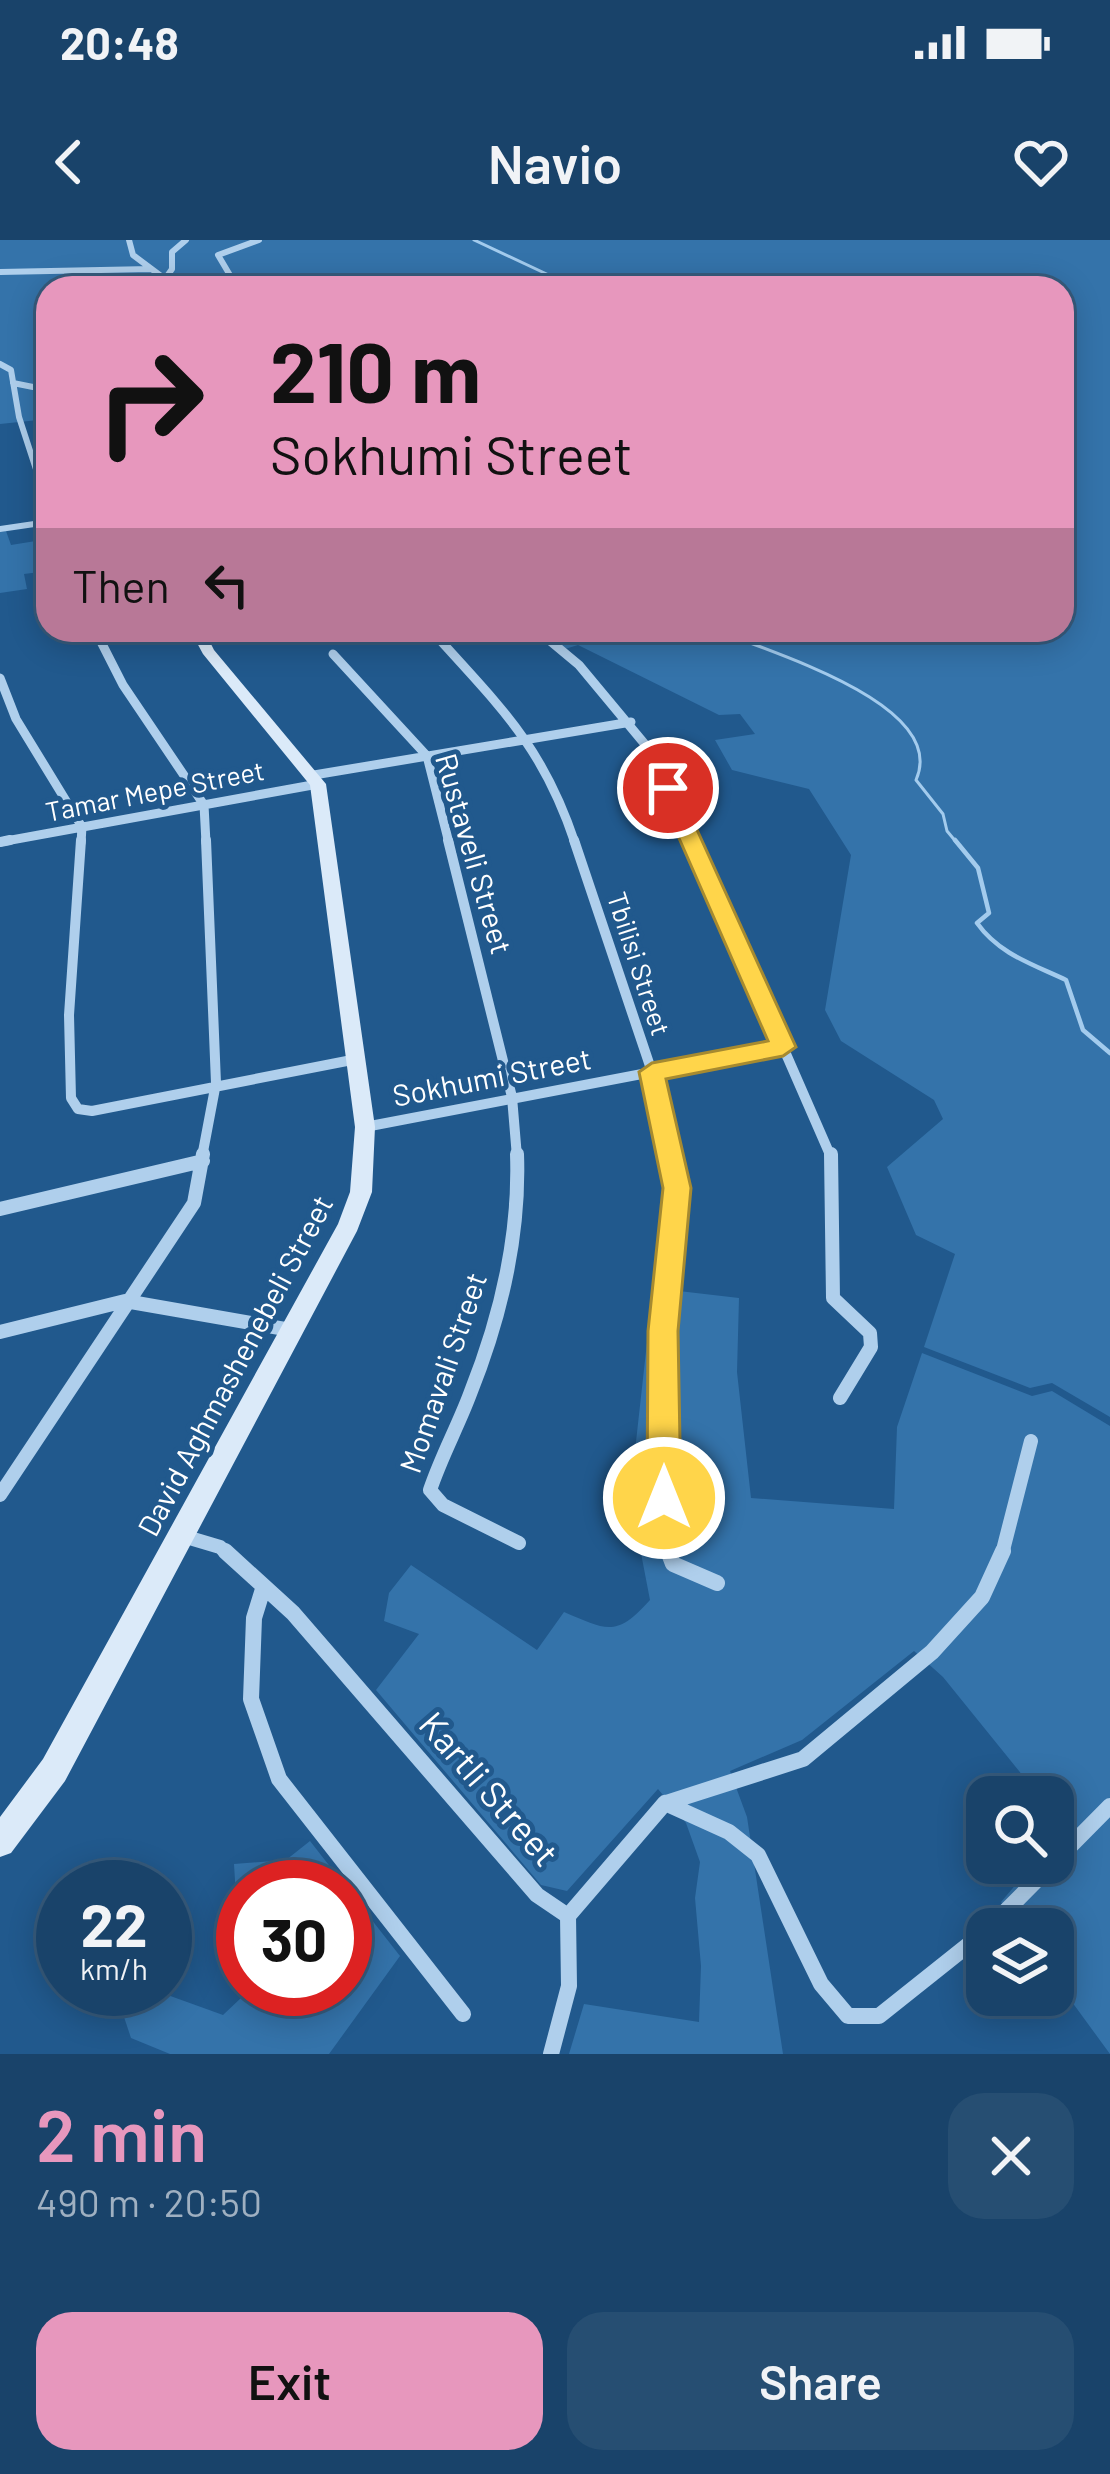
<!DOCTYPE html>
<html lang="en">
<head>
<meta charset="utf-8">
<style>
  :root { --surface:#19436a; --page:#264e72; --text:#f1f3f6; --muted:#9fb0c1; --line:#375c7e; --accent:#e797bd }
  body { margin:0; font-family:Barlow,sans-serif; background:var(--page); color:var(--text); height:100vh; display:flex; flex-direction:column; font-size:45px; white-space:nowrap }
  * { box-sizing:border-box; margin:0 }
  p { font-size:39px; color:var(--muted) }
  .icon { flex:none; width:66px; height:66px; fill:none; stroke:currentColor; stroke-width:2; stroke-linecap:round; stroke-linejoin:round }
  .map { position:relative; height:1814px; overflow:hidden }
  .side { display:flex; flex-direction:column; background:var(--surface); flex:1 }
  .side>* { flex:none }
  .banner { position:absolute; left:36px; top:36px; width:1038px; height:366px; border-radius:36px; box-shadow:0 6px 30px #0003,0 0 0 3px var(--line); background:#e797bd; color:#111; overflow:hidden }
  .controls { position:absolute; left:966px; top:1536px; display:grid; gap:24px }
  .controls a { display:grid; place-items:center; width:108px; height:108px; border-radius:24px; background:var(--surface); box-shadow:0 6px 30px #0003,0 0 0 3px var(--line); font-size:60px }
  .speed { position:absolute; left:36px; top:1620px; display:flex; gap:24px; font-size:60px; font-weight:700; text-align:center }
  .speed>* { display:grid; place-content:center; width:156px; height:156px; border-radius:50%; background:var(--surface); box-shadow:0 6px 30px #0003,0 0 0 3px var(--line); line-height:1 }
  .speed small { font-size:30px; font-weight:400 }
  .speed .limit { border:18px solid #d22; background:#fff; color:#111 }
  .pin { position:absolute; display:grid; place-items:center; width:102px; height:102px; color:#fff; margin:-51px; border:6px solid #fff; border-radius:50%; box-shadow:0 3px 12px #0007 }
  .me { position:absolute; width:132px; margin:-66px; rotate:0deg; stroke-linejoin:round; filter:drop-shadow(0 0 9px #0008) }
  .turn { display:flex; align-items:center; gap:42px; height:252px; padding:0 36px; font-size:54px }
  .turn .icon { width:156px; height:156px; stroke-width:2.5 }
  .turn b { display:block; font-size:84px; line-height:102px }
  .then { display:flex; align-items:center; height:114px; padding:0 36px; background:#0003; gap:24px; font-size:45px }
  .round { display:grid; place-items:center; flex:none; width:126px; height:126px; border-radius:36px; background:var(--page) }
  .head { display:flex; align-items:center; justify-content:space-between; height:204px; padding:0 36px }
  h1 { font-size:72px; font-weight:600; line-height:90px; color:var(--accent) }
  .action { display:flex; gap:24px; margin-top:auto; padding:24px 36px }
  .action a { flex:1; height:138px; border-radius:36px; background:var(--accent); color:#111; font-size:48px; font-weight:600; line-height:138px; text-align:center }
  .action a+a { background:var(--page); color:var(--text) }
  .status { display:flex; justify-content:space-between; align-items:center; height:84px; padding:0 60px; background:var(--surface); direction:ltr }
  .status svg { height:33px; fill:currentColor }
  header { display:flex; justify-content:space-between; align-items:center; height:156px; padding:0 36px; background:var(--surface); font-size:54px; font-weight:600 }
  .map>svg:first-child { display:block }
</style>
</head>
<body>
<div class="status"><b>20:48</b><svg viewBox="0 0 49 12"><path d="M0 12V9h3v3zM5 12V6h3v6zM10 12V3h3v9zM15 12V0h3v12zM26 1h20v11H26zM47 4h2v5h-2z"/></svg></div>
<header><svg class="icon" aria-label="back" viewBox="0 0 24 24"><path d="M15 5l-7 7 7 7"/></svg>Navio<svg class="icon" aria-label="heart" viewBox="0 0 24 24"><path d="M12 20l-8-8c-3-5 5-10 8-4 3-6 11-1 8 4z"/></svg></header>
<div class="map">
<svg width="1110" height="1814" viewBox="0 0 1110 1814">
  <rect width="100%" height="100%" fill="#21598d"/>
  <path fill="#3473aa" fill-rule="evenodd" d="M 0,0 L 1110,0 L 1110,1177 L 1052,1143 L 1030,1148 L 924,1107 L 955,1014 L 916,995 L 887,927 L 943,879 L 934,860 L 841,801 L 825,770 L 851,615 L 809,549 L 732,530 L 715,500 L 755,494 L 740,474 L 719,475 L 578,405 L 565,409 L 543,390 L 1062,390 L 1062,48 L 48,48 L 48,139 L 31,148 L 48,151 L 48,179 L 0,184 Z
    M 6,291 L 11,305 L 48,299 L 48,331 L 24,334 L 27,349 L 0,353 L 0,292 Z
    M 653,1048 L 739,1058 L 737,1132 L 751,1258 L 894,1269 L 897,1187 L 922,1113 L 1032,1156 L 1052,1151 L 1110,1186 L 1110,1814 L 1053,1736 L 1053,1689 L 1020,1689 L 1001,1662 L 1034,1623 L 1053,1623 L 1053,1603 L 1066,1589 L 1053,1573 L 1053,1557 L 1040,1557 L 943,1437 L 914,1411 L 802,1500 L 730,1531 L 747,1577 L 783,1814 L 569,1814 L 584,1764 L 699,1782 L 701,1726 L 695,1658 L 700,1622 L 686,1583 L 658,1549 L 567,1651 L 541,1645 L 376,1450 L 419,1394 L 384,1381 L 389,1353 L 411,1325 L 537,1410 L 564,1372 C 607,1390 616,1398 650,1360 L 630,1256 Z
    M 310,1601 L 400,1716 L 329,1814 L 170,1814 L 131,1798 L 118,1759 L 122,1749 L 151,1749 L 223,1775 L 242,1757 L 234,1624 L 286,1620 ZM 243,1647 L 345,1647 L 345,1749 L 243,1749 Z"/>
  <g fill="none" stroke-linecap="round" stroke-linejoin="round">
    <path stroke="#a3cbed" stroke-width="3" d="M 474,0 L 553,37 L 609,48
      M 717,390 C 764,411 950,463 916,540 L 943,574 L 947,591 L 957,603"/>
    <path stroke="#a3cbed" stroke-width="4.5" d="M 955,600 L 978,628 L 989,673 L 977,683 C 999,714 1032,724 1066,740 L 1083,790 L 1110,813"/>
    <path stroke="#afcfec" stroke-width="6" d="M 129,0 L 133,15 L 165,39 L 157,48
      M 0,32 L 151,29
      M 165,39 L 172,29 L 172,12 L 186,0
      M 231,48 L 234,42 L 218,15 L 259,0
      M 0,124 L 11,130 L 19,177 L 48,266
      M 13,143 L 48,150
      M 0,289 L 48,282"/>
    <path stroke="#afcfec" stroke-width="9" d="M 95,390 L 123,445 L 204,565 L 206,603
      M 431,390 C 499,466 542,504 575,603
      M 537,390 L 579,425 L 653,514 L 693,603
      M 333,414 L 427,516 L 449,603
      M 0,438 L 16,479 L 82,587 L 81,603
      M 314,535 L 631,482
      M 0,602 L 318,544"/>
    <path stroke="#afcfec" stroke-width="10" d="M 81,600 L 69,775 L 71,858 L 78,869 L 92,871 L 357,819
      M 448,600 L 512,857 L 517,917
      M 574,600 L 652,832 L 670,917
      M 0,602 L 10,600
      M 783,807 L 831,917
      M 365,887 L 783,807 L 691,600
      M 202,917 L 216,843 L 206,600"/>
    <path stroke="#afcfec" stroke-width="14" d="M 517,914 C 520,996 500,1079 470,1154 C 458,1186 441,1217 430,1250 L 443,1265 L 519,1303
      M 831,914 L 833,1058 L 870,1093 L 871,1107 L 840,1158
      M 0,969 L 203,921
      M 0,1092 L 125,1061 L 291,1090
      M 0,1255 L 194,963 L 203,914
      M 183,1296 L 220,1307 L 228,1314
      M 669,1314 L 664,1300 L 663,1091 L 677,948 L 670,914
      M 1002,1314 L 1031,1201"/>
    <path stroke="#afcfec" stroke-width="16" d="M 225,1311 L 293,1373 L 537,1655 L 568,1676 L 665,1563 L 729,1592 L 758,1615 L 821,1744 L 848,1776 L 879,1776 L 987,1690
      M 668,1311 L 673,1324 L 717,1343
      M 263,1349 L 254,1378 L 251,1459 L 279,1539 L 463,1774
      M 666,1563 L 803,1519 L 932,1412 L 982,1357 L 1003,1311
      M 988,1689 L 1110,1566
      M 551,1814 L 569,1746 L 568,1676"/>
    <path fill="#dbeaf9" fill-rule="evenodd" d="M 190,390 L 204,390 L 214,410 L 326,544 L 375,887 L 372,952 L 357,991 L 65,1541 L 11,1613 L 0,1617 L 0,1577 L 43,1519 L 338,984 L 350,952 L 355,887 L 310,545 L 203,414 Z"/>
  </g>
  <path fill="#ffd54a" stroke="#a68a30" stroke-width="3" d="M 668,542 L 678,548 L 796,807 L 783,816 L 666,839 L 691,948 L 678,1091 L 681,1258 L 676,1269 L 664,1274 L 652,1269 L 647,1258 L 648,1091 L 663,948 L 639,832 L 652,823 L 768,801 L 657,548 Z"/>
  <g text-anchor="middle" stroke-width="10" stroke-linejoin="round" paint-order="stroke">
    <g font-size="27" fill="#fff" stroke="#21598d">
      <text transform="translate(155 552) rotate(-11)" y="9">Tamar Mepe Street</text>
      <text transform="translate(638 724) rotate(72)" y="9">Tbilisi Street</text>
    </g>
    <g font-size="30" fill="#fff" stroke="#21598d">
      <text transform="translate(473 614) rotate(74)" y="10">Rustaveli Street</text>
      <text transform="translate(492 838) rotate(-11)" y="10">Sokhumi Street</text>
      <text transform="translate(236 1126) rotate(-62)" y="10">David Aghmashenebeli Street</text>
      <text transform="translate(444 1133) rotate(-71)" y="10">Momavali Street</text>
    </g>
    <g font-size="36" fill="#fff" stroke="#21598d">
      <text transform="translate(489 1549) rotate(49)" y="13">Kartli Street</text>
    </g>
  </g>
</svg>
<div class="controls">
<a><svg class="icon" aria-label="search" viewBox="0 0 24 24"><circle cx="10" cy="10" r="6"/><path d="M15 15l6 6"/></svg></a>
<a><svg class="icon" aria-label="layers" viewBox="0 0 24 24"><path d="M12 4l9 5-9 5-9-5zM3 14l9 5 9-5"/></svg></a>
</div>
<div class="speed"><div>22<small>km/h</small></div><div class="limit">30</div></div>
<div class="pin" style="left:668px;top:548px;background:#d93025"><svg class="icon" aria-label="arrive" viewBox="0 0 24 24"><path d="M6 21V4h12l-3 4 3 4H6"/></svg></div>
<svg class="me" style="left:664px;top:1258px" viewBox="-20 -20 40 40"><circle r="17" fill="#ffd54a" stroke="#fff" stroke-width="3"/><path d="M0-11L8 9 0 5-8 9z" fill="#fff"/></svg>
<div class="banner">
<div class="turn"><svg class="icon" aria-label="right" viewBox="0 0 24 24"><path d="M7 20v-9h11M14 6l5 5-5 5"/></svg><div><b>210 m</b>Sokhumi Street</div></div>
<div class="then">Then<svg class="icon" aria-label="left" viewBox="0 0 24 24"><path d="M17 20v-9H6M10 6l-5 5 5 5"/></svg></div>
</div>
</div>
<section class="side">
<div class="head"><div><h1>2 min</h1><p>490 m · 20:50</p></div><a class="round"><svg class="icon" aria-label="close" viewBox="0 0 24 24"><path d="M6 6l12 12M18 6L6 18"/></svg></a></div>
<div class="action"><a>Exit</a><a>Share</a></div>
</section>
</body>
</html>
